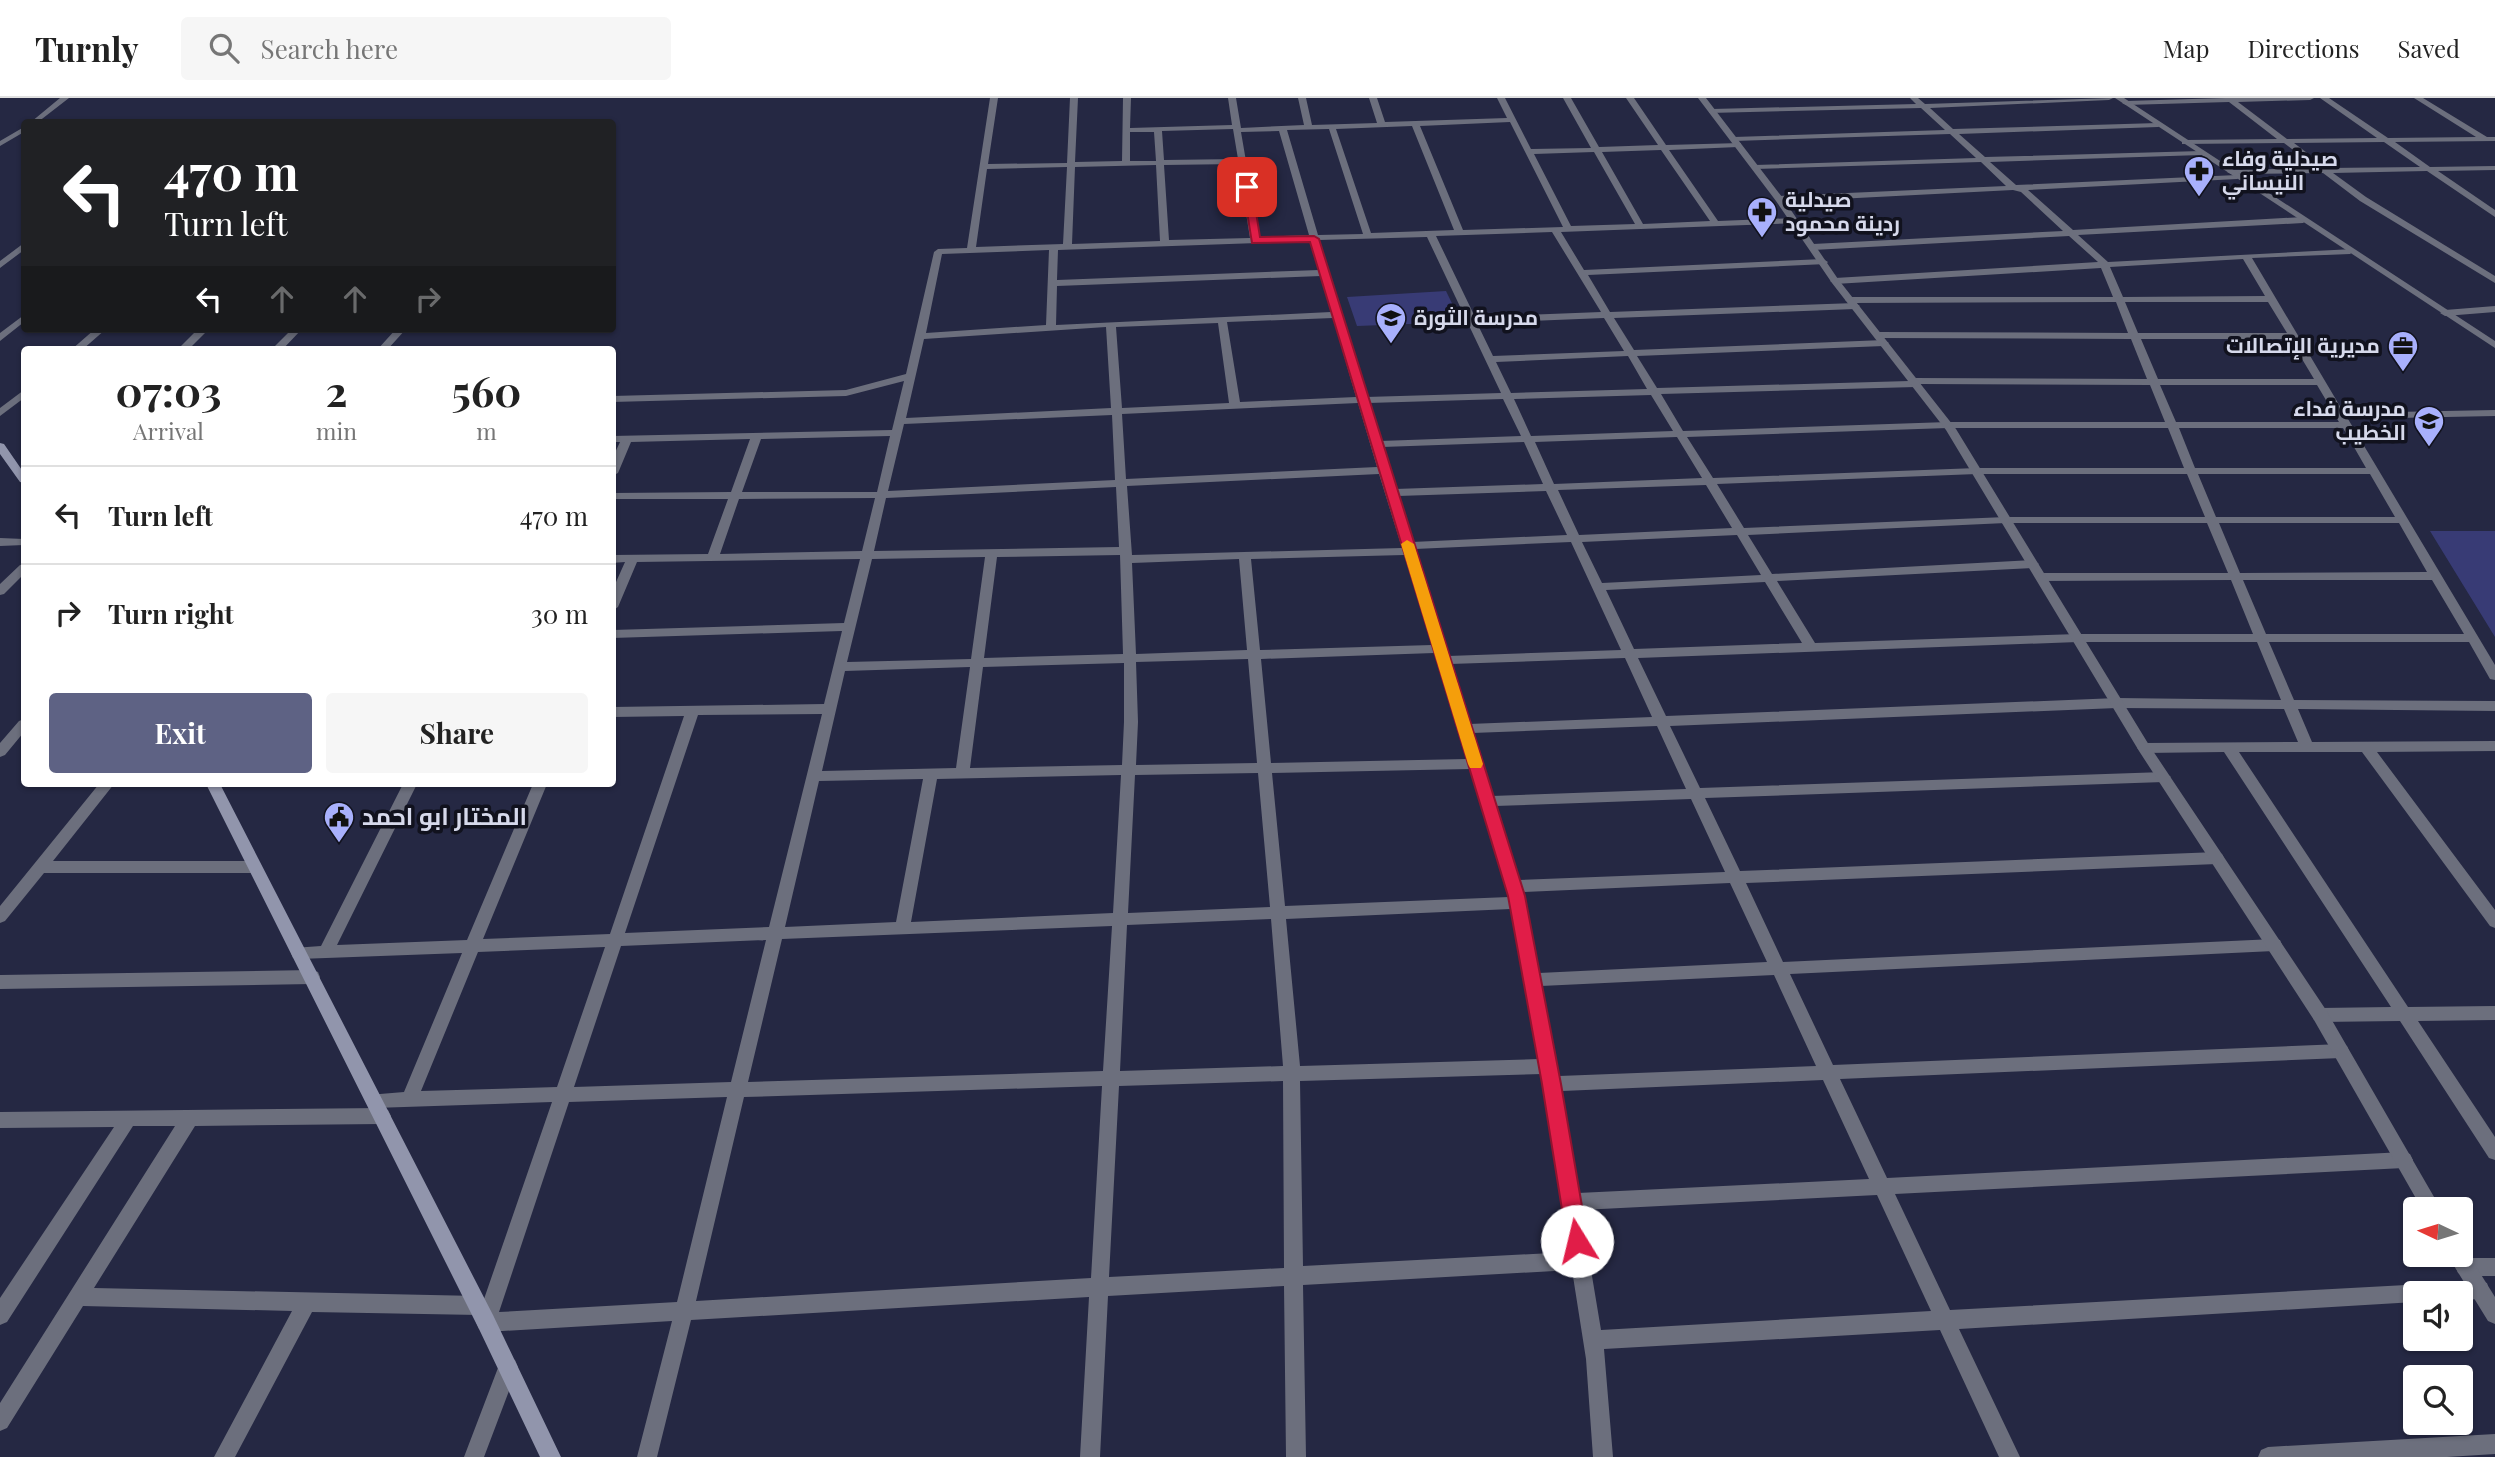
<!DOCTYPE html>
<html lang="en">
<head>
<meta charset="utf-8">
<style>
  :root { --surface:#fff; --page:#f6f6f6; --text:#222; --muted:#767676; --line:#e0e0e0; --accent:#5e6284 }
  body { margin:0; font-family:"Playfair Display",Cairo,serif; background:var(--page); color:var(--text); height:100vh; display:flex; flex-direction:column; font-size:26px; white-space:nowrap }
  * { box-sizing:border-box; margin:0 }
  p { font-size:23px; color:var(--muted) }
  .icon { flex:none; width:38px; height:38px; fill:none; stroke:currentColor; stroke-width:2; stroke-linecap:round; stroke-linejoin:round }
  .map { position:relative; flex:1; overflow:hidden }
  .drawer { position:absolute; left:21px; top:248px; width:595px; height:441px; display:flex; flex-direction:column; background:var(--surface); border-radius:7px; box-shadow:0 2px 5px #0004 }
  .drawer>* { flex:none }
  .hud { position:absolute; left:21px; top:21px; width:595px; height:214px; border-radius:7px; box-shadow:0 2px 5px #0004; background:#202124; color:#fff; overflow:hidden }
  .needle { width:46px; rotate:274deg }
  .buttons { position:absolute; left:2403px; top:1099px; display:grid; gap:14px }
  .buttons a { display:grid; place-items:center; width:70px; height:70px; border-radius:7px; background:var(--surface); box-shadow:0 2px 5px #0004; font-size:35px }
  .pin { position:absolute; display:grid; place-items:center; width:60px; height:60px; color:#fff; margin:-30px; border-radius:14px; box-shadow:0 4px 10px #0006 }
  .me { position:absolute; width:77px; margin:-38px; rotate:351deg; stroke-linejoin:round; filter:drop-shadow(0 0 5px #0008) }
  .turn { display:flex; align-items:center; gap:24px; height:147px; padding:0 28px; font-size:32px }
  .turn .icon { width:91px; height:91px; stroke-width:2.5 }
  .turn b { display:block; font-size:49px; line-height:60px }
  .lanes { display:flex; align-items:center; height:66px; padding:0 28px; background:#0003; justify-content:center; gap:35px; direction:ltr }
  .lanes .off { opacity:.35 }
  .eta { display:flex; justify-content:space-evenly; align-items:center; height:119px; text-align:center }
  .eta b { font-size:42px; font-weight:700; line-height:49px }
  .button { display:flex; gap:14px; margin-top:auto; padding:14px 28px }
  .button a { flex:1; height:80px; border-radius:7px; background:var(--accent); color:#fff; font-size:28px; font-weight:700; line-height:80px; text-align:center }
  .button a+a { background:var(--page); color:var(--text) }
  ul { padding:0; list-style:none }
  li { display:flex; align-items:center; gap:21px; height:98px; padding:0 28px; border-top:2px solid var(--line) }
  li div { flex:1 }
  li b { display:block; font-size:26px }
  li em { font-style:normal }
  header { display:flex; align-items:center; gap:42px; box-sizing:border-box; height:98px; padding:0 35px; background:var(--surface); border-bottom:2px solid var(--line) }
  header strong { font-size:33px }
  nav { display:flex; gap:38px; margin-inline-start:auto; font-size:24px }
  .search { width:490px; height:63px; background:var(--page); display:flex; align-items:center; gap:18px; box-sizing:border-box; padding:0 24px; border-radius:7px; color:var(--muted); font-size:26px }
  .map>svg:first-child { display:block }
</style>
</head>
<body>
<header>
<strong>Turnly</strong>
<div class="search"><svg class="icon" aria-label="search" viewBox="0 0 24 24"><circle cx="10" cy="10" r="6"/><path d="M15 15l6 6"/></svg>Search here</div>
<nav><a>Map</a><a>Directions</a><a>Saved</a></nav>
</header>
<div class="map">
<svg width="2495" height="1359" viewBox="0 0 2495 1359">
  <rect width="100%" height="100%" fill="#252843"/>
  <path fill="#383b75" d="M 1446,193 L 1461,224 L 1357,228 L 1347,199 Z
    M 2430,433 L 2495,433 L 2495,539 Z"/>
  <g fill="none" stroke-linecap="round" stroke-linejoin="round">
    <path fill="#6c6f7d" fill-rule="evenodd" d="M 60,0 L 69,0 L 38,24 L 31,24 Z
      M 990,0 L 998,0 L 988,66 L 1067,65 L 1070,0 L 1078,0 L 1075,64 L 1122,63 L 1123,0 L 1131,0 L 1130,30 L 1232,27 L 1228,0 L 1236,0 L 1241,30 L 1304,27 L 1298,0 L 1306,0 L 1312,27 L 1377,25 L 1369,0 L 1377,0 L 1385,24 L 1507,20 L 1497,0 L 1505,0 L 1531,51 L 1591,50 L 1563,0 L 1571,0 L 1599,49 L 1658,47 L 1626,0 L 1634,0 L 1666,47 L 1741,45 L 1741,49 L 1738,49 L 1669,52 L 1718,123 L 1795,120 L 1798,121 L 1798,125 L 1561,134 L 1584,172 L 1823,161 L 1828,164 L 1826,166 L 1588,177 L 1610,214 L 1855,205 L 1860,208 L 1855,211 L 1614,220 L 1634,252 L 1884,242 L 1889,245 L 1884,248 L 1637,258 L 1657,290 L 1909,283 L 1914,280 L 2147,281 L 2131,241 L 1878,240 L 1873,237 L 1878,234 L 2128,235 L 2116,204 L 1850,205 L 1845,202 L 1850,199 L 2113,199 L 2101,170 L 1835,186 L 1830,183 L 1835,180 L 2098,164 L 2069,138 L 1813,152 L 1809,149 L 1813,146 L 2063,133 L 2021,94 L 2013,92 L 1779,104 L 1775,101 L 1779,98 L 2006,88 L 1981,64 L 1755,71 L 1751,69 L 1755,67 L 1976,60 L 1950,36 L 1734,43 L 1730,41 L 1734,39 L 1945,32 L 1921,10 L 1709,15 L 1709,11 L 1712,11 L 1916,6 L 1910,0 L 1918,0 L 1925,6 L 2113,0 L 2109,2 L 1930,10 L 1953,31 L 2158,25 L 2162,27 L 2158,29 L 1959,36 L 1985,59 L 2201,53 L 2205,55 L 2201,57 L 1990,64 L 2016,87 L 2237,77 L 2241,79 L 2237,81 L 2028,92 L 2073,132 L 2303,119 L 2307,122 L 2303,125 L 2078,137 L 2108,164 L 2353,151 L 2354,153 L 2350,156 L 2252,160 L 2344,315 L 2495,312 L 2495,318 L 2348,321 L 2495,567 L 2495,582 L 2490,581 L 2469,544 L 2269,544 L 2294,602 L 2495,603 L 2495,613 L 2298,611 L 2312,644 L 2495,643 L 2495,653 L 2377,654 L 2495,812 L 2495,830 L 2490,828 L 2362,654 L 2239,654 L 2408,909 L 2495,908 L 2495,922 L 2418,923 L 2495,1039 L 2495,1062 L 2489,1060 L 2400,923 L 2320,924 L 2314,922 L 2312,917 L 2314,912 L 2320,910 L 2391,909 L 2224,654 L 2144,655 L 2137,650 L 2144,645 L 2298,644 L 2284,611 L 2117,610 L 1670,628 L 1700,690 L 2164,674 L 2171,679 L 2164,684 L 1705,700 L 1740,773 L 2217,754 L 2222,756 L 2224,760 L 2222,764 L 2217,766 L 1746,785 L 1783,864 L 2274,841 L 2280,842 L 2282,847 L 2280,852 L 2274,853 L 1790,876 L 1833,967 L 2341,946 L 2347,948 L 2349,953 L 2347,958 L 2341,960 L 1840,981 L 1887,1080 L 2404,1054 L 2410,1056 L 2413,1062 L 2410,1068 L 2404,1070 L 1895,1096 L 1950,1212 L 2480,1183 L 2487,1185 L 2489,1192 L 2487,1199 L 2480,1201 L 2460,1202 L 2460,1195 L 2415,1195 L 2415,1204 L 1959,1231 L 2020,1359 L 1999,1359 L 1940,1232 L 1604,1251 L 1613,1359 L 1593,1359 L 1586,1261 L 1572,1172 L 1303,1187 L 1306,1359 L 1286,1359 L 1284,1188 L 1108,1198 L 1100,1359 L 1080,1359 L 1089,1199 L 691,1222 L 657,1359 L 637,1359 L 672,1223 L 486,1234 L 479,1231 L 476,1224 L 479,1217 L 312,1214 L 235,1359 L 214,1359 L 292,1213 L 83,1208 L 7,1330 L 0,1333 L 0,1305 L 175,1028 L 133,1028 L 7,1224 L 0,1227 L 0,1200 L 114,1029 L 0,1030 L 0,1014 L 382,1010 L 388,1012 L 391,1018 L 388,1024 L 382,1026 L 195,1028 L 94,1190 L 478,1198 L 484,1201 L 552,1004 L 374,1010 L 368,1007 L 365,1002 L 368,997 L 404,994 L 462,855 L 299,861 L 293,860 L 291,855 L 293,850 L 321,848 L 403,686 L 417,686 L 337,847 L 467,842 L 533,686 L 547,686 L 483,841 L 610,836 L 684,618 L 612,619 L 612,609 L 824,606 L 842,533 L 612,540 L 612,532 L 844,525 L 860,461 L 637,464 L 618,509 L 612,513 L 612,493 L 625,464 L 612,465 L 612,457 L 708,456 L 728,401 L 612,401 L 612,395 L 731,394 L 750,341 L 631,344 L 618,375 L 612,378 L 612,361 L 620,344 L 612,344 L 612,338 L 892,332 L 904,283 L 846,298 L 612,304 L 612,298 L 846,292 L 906,276 L 934,154 L 938,151 L 967,150 ZM 1510,24 L 1563,129 L 1463,132 L 1420,28 ZM 1412,28 L 1454,132 L 1371,135 L 1336,31 ZM 1233,31 L 1238,61 L 1164,62 L 1162,33 ZM 1329,31 L 1363,136 L 1318,137 L 1287,32 ZM 1279,33 L 1309,137 L 1259,139 L 1241,34 ZM 1130,34 L 1154,34 L 1156,63 L 1130,63 ZM 1661,52 L 1710,123 L 1643,126 L 1602,54 ZM 1594,54 L 1635,126 L 1571,128 L 1534,56 ZM 1238,66 L 1250,140 L 1169,142 L 1164,67 ZM 1156,67 L 1160,143 L 1072,146 L 1075,69 ZM 1067,69 L 1063,146 L 976,149 L 987,71 ZM 1552,134 L 1601,214 L 1475,219 L 1436,138 ZM 1427,139 L 1501,295 L 1366,299 L 1319,142 ZM 1311,143 L 1319,172 L 1057,182 L 1058,152 ZM 1049,152 L 1046,227 L 926,235 L 942,156 ZM 2243,161 L 2265,198 L 2123,199 L 2110,169 ZM 1321,178 L 1331,214 L 1056,227 L 1057,188 ZM 2125,204 L 2268,204 L 2287,235 L 2138,235 ZM 1333,220 L 1356,299 L 1240,304 L 1227,224 ZM 1604,220 L 1624,253 L 1493,258 L 1477,225 ZM 1218,225 L 1229,305 L 1122,310 L 1116,229 ZM 1106,229 L 1111,310 L 906,320 L 924,241 ZM 2141,241 L 2290,241 L 2314,281 L 2158,281 ZM 1628,258 L 1647,291 L 1511,295 L 1496,264 ZM 1921,286 L 2150,287 L 2165,324 L 1948,324 L 1683,333 L 1661,296 L 1916,289 ZM 2160,287 L 2317,287 L 2339,324 L 2176,324 ZM 1651,297 L 1673,333 L 1531,338 L 1514,301 ZM 1503,301 L 1521,338 L 1380,343 L 1368,305 ZM 1358,305 L 1377,369 L 1126,381 L 1122,316 ZM 1112,317 L 1115,382 L 888,393 L 904,326 ZM 1948,330 L 2168,330 L 2184,370 L 1977,370 L 1713,380 L 1687,339 ZM 2179,330 L 2343,330 L 2366,370 L 2195,370 ZM 890,338 L 877,394 L 742,394 L 761,341 ZM 1677,339 L 1702,380 L 1554,386 L 1535,344 ZM 1524,344 L 1543,386 L 1395,391 L 1382,349 ZM 1379,376 L 1402,450 L 1132,457 L 1127,388 ZM 1977,376 L 2187,376 L 2205,419 L 2006,419 L 1744,430 L 1717,386 ZM 2198,376 L 2370,376 L 2395,419 L 2216,419 ZM 1706,387 L 1732,430 L 1579,437 L 1558,392 ZM 1116,389 L 1119,449 L 874,453 L 886,400 ZM 1546,393 L 1567,437 L 1412,444 L 1398,398 ZM 875,400 L 862,453 L 720,456 L 739,401 ZM 2006,425 L 2207,425 L 2228,475 L 2041,475 L 2035,479 L 2041,483 L 2231,482 L 2253,536 L 2078,536 L 1815,545 L 1777,483 L 2033,470 L 2039,466 L 2033,462 L 1772,476 L 1748,437 ZM 2219,425 L 2399,425 L 2427,474 L 2240,475 ZM 1737,437 L 1761,477 L 1602,485 L 1582,444 ZM 1571,444 L 1621,552 L 1448,558 L 1415,451 ZM 1120,457 L 1123,556 L 984,560 L 997,459 ZM 1404,457 L 1432,547 L 1260,552 L 1251,461 ZM 985,459 L 971,561 L 847,564 L 872,461 ZM 1239,461 L 1247,552 L 1136,556 L 1132,465 ZM 2243,482 L 2432,482 L 2464,536 L 2266,536 ZM 1765,484 L 1802,545 L 1634,551 L 1606,492 ZM 2078,544 L 2257,544 L 2281,602 L 2117,600 L 1666,618 L 1638,560 ZM 1434,555 L 1467,661 L 1271,665 L 1261,561 ZM 1625,560 L 1652,619 L 1469,626 L 1450,566 ZM 1248,561 L 1257,665 L 1136,667 L 1138,624 L 1136,564 ZM 1124,565 L 1124,624 L 1122,667 L 970,670 L 983,569 ZM 970,569 L 956,670 L 822,673 L 845,573 ZM 822,616 L 769,829 L 625,835 L 698,617 ZM 1657,628 L 1686,691 L 1492,698 L 1472,635 ZM 1470,671 L 1509,799 L 1285,808 L 1272,675 ZM 1258,675 L 1270,809 L 1128,815 L 1135,677 ZM 1121,677 L 1113,815 L 911,824 L 937,681 ZM 923,681 L 896,824 L 785,829 L 819,683 ZM 1691,701 L 1725,774 L 1518,782 L 1495,708 ZM 1730,785 L 1767,864 L 1539,875 L 1522,794 ZM 1511,811 L 1539,961 L 1300,968 L 1286,821 ZM 1271,821 L 1283,968 L 1120,973 L 1127,827 ZM 1112,828 L 1103,973 L 748,984 L 782,841 ZM 766,842 L 731,984 L 574,989 L 621,848 ZM 605,849 L 557,989 L 421,993 L 478,854 ZM 1774,877 L 1816,968 L 1559,978 L 1541,888 ZM 1542,976 L 1570,1154 L 1303,1168 L 1300,983 ZM 1823,982 L 1869,1081 L 1578,1095 L 1562,993 ZM 1283,983 L 1284,1170 L 1109,1179 L 1119,988 ZM 1102,988 L 1091,1180 L 696,1203 L 744,999 ZM 727,999 L 677,1204 L 499,1214 L 569,1004 ZM 1877,1097 L 1931,1213 L 1601,1232 L 1581,1112 Z
      M 2225,0 L 2314,0 L 2310,2 L 2238,4 L 2287,41 L 2377,40 L 2320,0 L 2329,0 L 2388,40 L 2476,39 L 2414,0 L 2423,0 L 2487,39 L 2495,39 L 2495,43 L 2395,44 L 2430,69 L 2495,68 L 2495,72 L 2438,73 L 2495,112 L 2495,119 L 2427,73 L 2333,75 L 2366,99 L 2495,178 L 2495,185 L 2360,103 L 2323,75 L 2231,76 L 2227,74 L 2231,72 L 2317,70 L 2284,45 L 2182,46 L 2182,42 L 2185,42 L 2277,41 L 2229,4 L 2126,7 L 2122,5 L 2126,3 ZM 2384,44 L 2420,69 L 2327,70 L 2294,45 Z
      M 24,29 L 24,34 L 0,48 L 0,43 Z
      M 24,145 L 24,152 L 0,170 L 0,163 Z
      M 2495,208 L 2495,214 L 2445,218 L 2440,215 L 2445,212 Z
      M 24,217 L 24,224 L 0,243 L 0,235 Z
      M 95,231 L 106,231 L 82,252 L 71,252 Z
      M 198,231 L 209,231 L 188,252 L 177,252 Z
      M 292,231 L 302,231 L 282,252 L 271,252 Z
      M 396,231 L 406,231 L 387,252 L 377,252 Z
      M 24,292 L 24,300 L 0,318 L 0,310 Z
      M 0,440 L 24,441 L 24,447 L 0,448 Z
      M 24,466 L 24,476 L 4,496 L 0,497 L 0,486 L 20,467 Z
      M 24,621 L 24,634 L 5,657 L 0,659 L 0,645 L 19,623 Z
      M 99,686 L 114,686 L 53,763 L 255,763 L 260,765 L 262,769 L 260,773 L 255,775 L 44,775 L 5,823 L 0,825 L 0,808 Z
      M 312,872 L 318,874 L 320,879 L 318,884 L 312,886 L 0,891 L 0,877 Z
      M 2465,1160 L 2495,1160 L 2495,1178 L 2465,1178 L 2458,1175 L 2456,1169 L 2458,1163 Z
      M 508,1259 L 515,1262 L 518,1269 L 484,1359 L 464,1359 L 501,1262 Z
      M 2495,1336 L 2495,1356 L 2447,1359 L 2258,1359 L 2261,1352 L 2268,1349 Z"/>
    <path fill="#6c6f7d" fill-rule="evenodd" d="M 1698,0 L 1706,0 L 1782,99 L 1838,181 L 1956,331 L 2149,647 L 2326,912 L 2441,1111 L 2422,1111 L 2314,922 L 2139,653 L 1946,332 L 1832,185 L 1776,103 Z
      M 2115,0 L 2124,0 L 2495,243 L 2495,250 Z
      M 2460,1149 L 2465,1151 L 2495,1199 L 2495,1226 L 2488,1223 L 2451,1163 L 2449,1157 L 2460,1157 Z"/>
    <path fill="#9195ac" fill-rule="evenodd" d="M 0,345 L 4,346 L 24,375 L 24,385 L 20,384 L 0,356 Z
      M 206,686 L 220,686 L 493,1217 L 561,1359 L 540,1359 L 479,1231 Z"/>
  </g>
  <path fill="#e11d48" stroke="#92132f" stroke-width="2" d="M 1247,86 L 1252,89 L 1260,139 L 1314,138 L 1319,141 L 1525,798 L 1561,986 L 1588,1143 L 1585,1150 L 1577,1153 L 1570,1150 L 1567,1143 L 1542,986 L 1508,798 L 1310,144 L 1252,145 L 1243,89 Z"/>
  <path fill="#f59e0b" d="M 1407,442 L 1414,446 L 1483,666 L 1481,670 L 1470,670 L 1468,666 L 1401,446 Z"/>
  <defs>
    <g id="pharmacy-pin" transform="scale(1.575)"><path d="M0 17L-7.5 6A9.5 9.5 0 1 1 7.5 6Z" fill="#a8b0fc" stroke="#11121e"/><path d="M-2-6h4v4h4v4h-4v4h-4v-4h-4v-4h4Z" fill="#111"/></g>
    <g id="school-pin" transform="scale(1.575)"><path d="M0 17L-7.5 6A9.5 9.5 0 1 1 7.5 6Z" fill="#a8b0fc" stroke="#11121e"/><path d="M0-5L7-2L0 1L-7-2ZM-4 1L0 2.5L4 1V4Q0 6-4 4Z" fill="#111"/></g>
    <g id="office-pin" transform="scale(1.575)"><path d="M0 17L-7.5 6A9.5 9.5 0 1 1 7.5 6Z" fill="#a8b0fc" stroke="#11121e"/><path d="M-6-3h4V-5.5h4V-3h4V5H-6ZM-1-4.5V-3h2v-1.5ZM-6 0V1H6V0Z" fill="#111"/></g>
    <g id="civic-pin" transform="scale(1.575)"><path d="M0 17L-7.5 6A9.5 9.5 0 1 1 7.5 6Z" fill="#a8b0fc" stroke="#11121e"/><path d="M-.6-6.5H3V-4.5H.6V-3L4-1V1h2V6H-6V1h2V-1L-.6-3ZM-1.2 2.5V6h2.4V2.5Z" fill="#111"/></g>
  </defs>
  <g fill-rule="evenodd">
    <use href="#pharmacy-pin" x="2199" y="73"/>
    <use href="#pharmacy-pin" x="1762" y="114"/>
    <use href="#school-pin" x="1391" y="220"/>
    <use href="#office-pin" x="2403" y="248"/>
    <use href="#school-pin" x="2429" y="323"/>
    <use href="#civic-pin" x="339" y="719"/>
  </g>
  <g text-anchor="middle" stroke-width="7" stroke-linejoin="round" paint-order="stroke">
    <g font-size="21" font-weight="bold" fill="#d6d9eb" stroke="#11121e" text-anchor="start">
      <text x="2222" y="68">صيدلية وفاء<tspan x="2222" dy="24">النيساني</tspan></text>
      <text x="1785" y="109">صيدلية<tspan x="1785" dy="24">ردينة محمود</tspan></text>
      <text x="1414" y="227">مدرسة الثورة</text>
      <text x="2380" y="255" text-anchor="end">مديرية الإتصالات</text>
      <text x="2406" y="318" text-anchor="end">مدرسة فداء<tspan x="2406" dy="24">الخطيب</tspan></text>
    </g>
    <g font-size="24" font-weight="bold" fill="#d6d9eb" stroke="#11121e" text-anchor="start">
      <text x="362" y="727">المختار ابو احمد</text>
    </g>
  </g>
</svg>
<div class="buttons">
<a><svg class="needle" viewBox="-14 -14 28 28"><path d="M0-13l5 13h-10z" fill="#e53935"/><path d="M0 13l5-13h-10z" fill="#767676"/></svg></a>
<a><svg class="icon" aria-label="sound" viewBox="0 0 24 24"><path d="M4 9h4l5-4v14l-5-4H4zM17 9q2 3 0 6"/></svg></a>
<a><svg class="icon" aria-label="search" viewBox="0 0 24 24"><circle cx="10" cy="10" r="6"/><path d="M15 15l6 6"/></svg></a>
</div>
<div class="pin" style="left:1247px;top:89px;background:#d93025"><svg class="icon" aria-label="arrive" viewBox="0 0 24 24"><path d="M6 21V4h12l-3 4 3 4H6"/></svg></div>
<svg class="me" style="left:1577px;top:1143px" viewBox="-20 -20 40 40"><circle r="19" fill="#fff"/><path d="M0-13L10 11 0 6-10 11z" fill="#e11d48"/></svg>
<div class="hud">
<div class="turn"><svg class="icon" aria-label="left" viewBox="0 0 24 24"><path d="M17 20v-9H6M10 6l-5 5 5 5"/></svg><div><b>470 m</b>Turn left</div></div>
<div class="lanes"><svg class="icon" aria-label="left" viewBox="0 0 24 24"><path d="M17 20v-9H6M10 6l-5 5 5 5"/></svg><svg class="icon off" aria-label="ahead" viewBox="0 0 24 24"><path d="M12 20V5M6 11l6-6 6 6"/></svg><svg class="icon off" aria-label="ahead" viewBox="0 0 24 24"><path d="M12 20V5M6 11l6-6 6 6"/></svg><svg class="icon off" aria-label="right" viewBox="0 0 24 24"><path d="M7 20v-9h11M14 6l5 5-5 5"/></svg></div>
</div>
<section class="drawer">
<div class="eta">
<div><b>07:03</b><p>Arrival</p></div>
<div><b>2</b><p>min</p></div>
<div><b>560</b><p>m</p></div>
</div>
<ul>
<li><svg class="icon" aria-label="left" viewBox="0 0 24 24"><path d="M17 20v-9H6M10 6l-5 5 5 5"/></svg><div><b>Turn left</b></div><em>470 m</em></li>
<li><svg class="icon" aria-label="right" viewBox="0 0 24 24"><path d="M7 20v-9h11M14 6l5 5-5 5"/></svg><div><b>Turn right</b></div><em>30 m</em></li>
</ul>
<div class="button"><a>Exit</a><a>Share</a></div>
</section>
</div>
</body>
</html>
